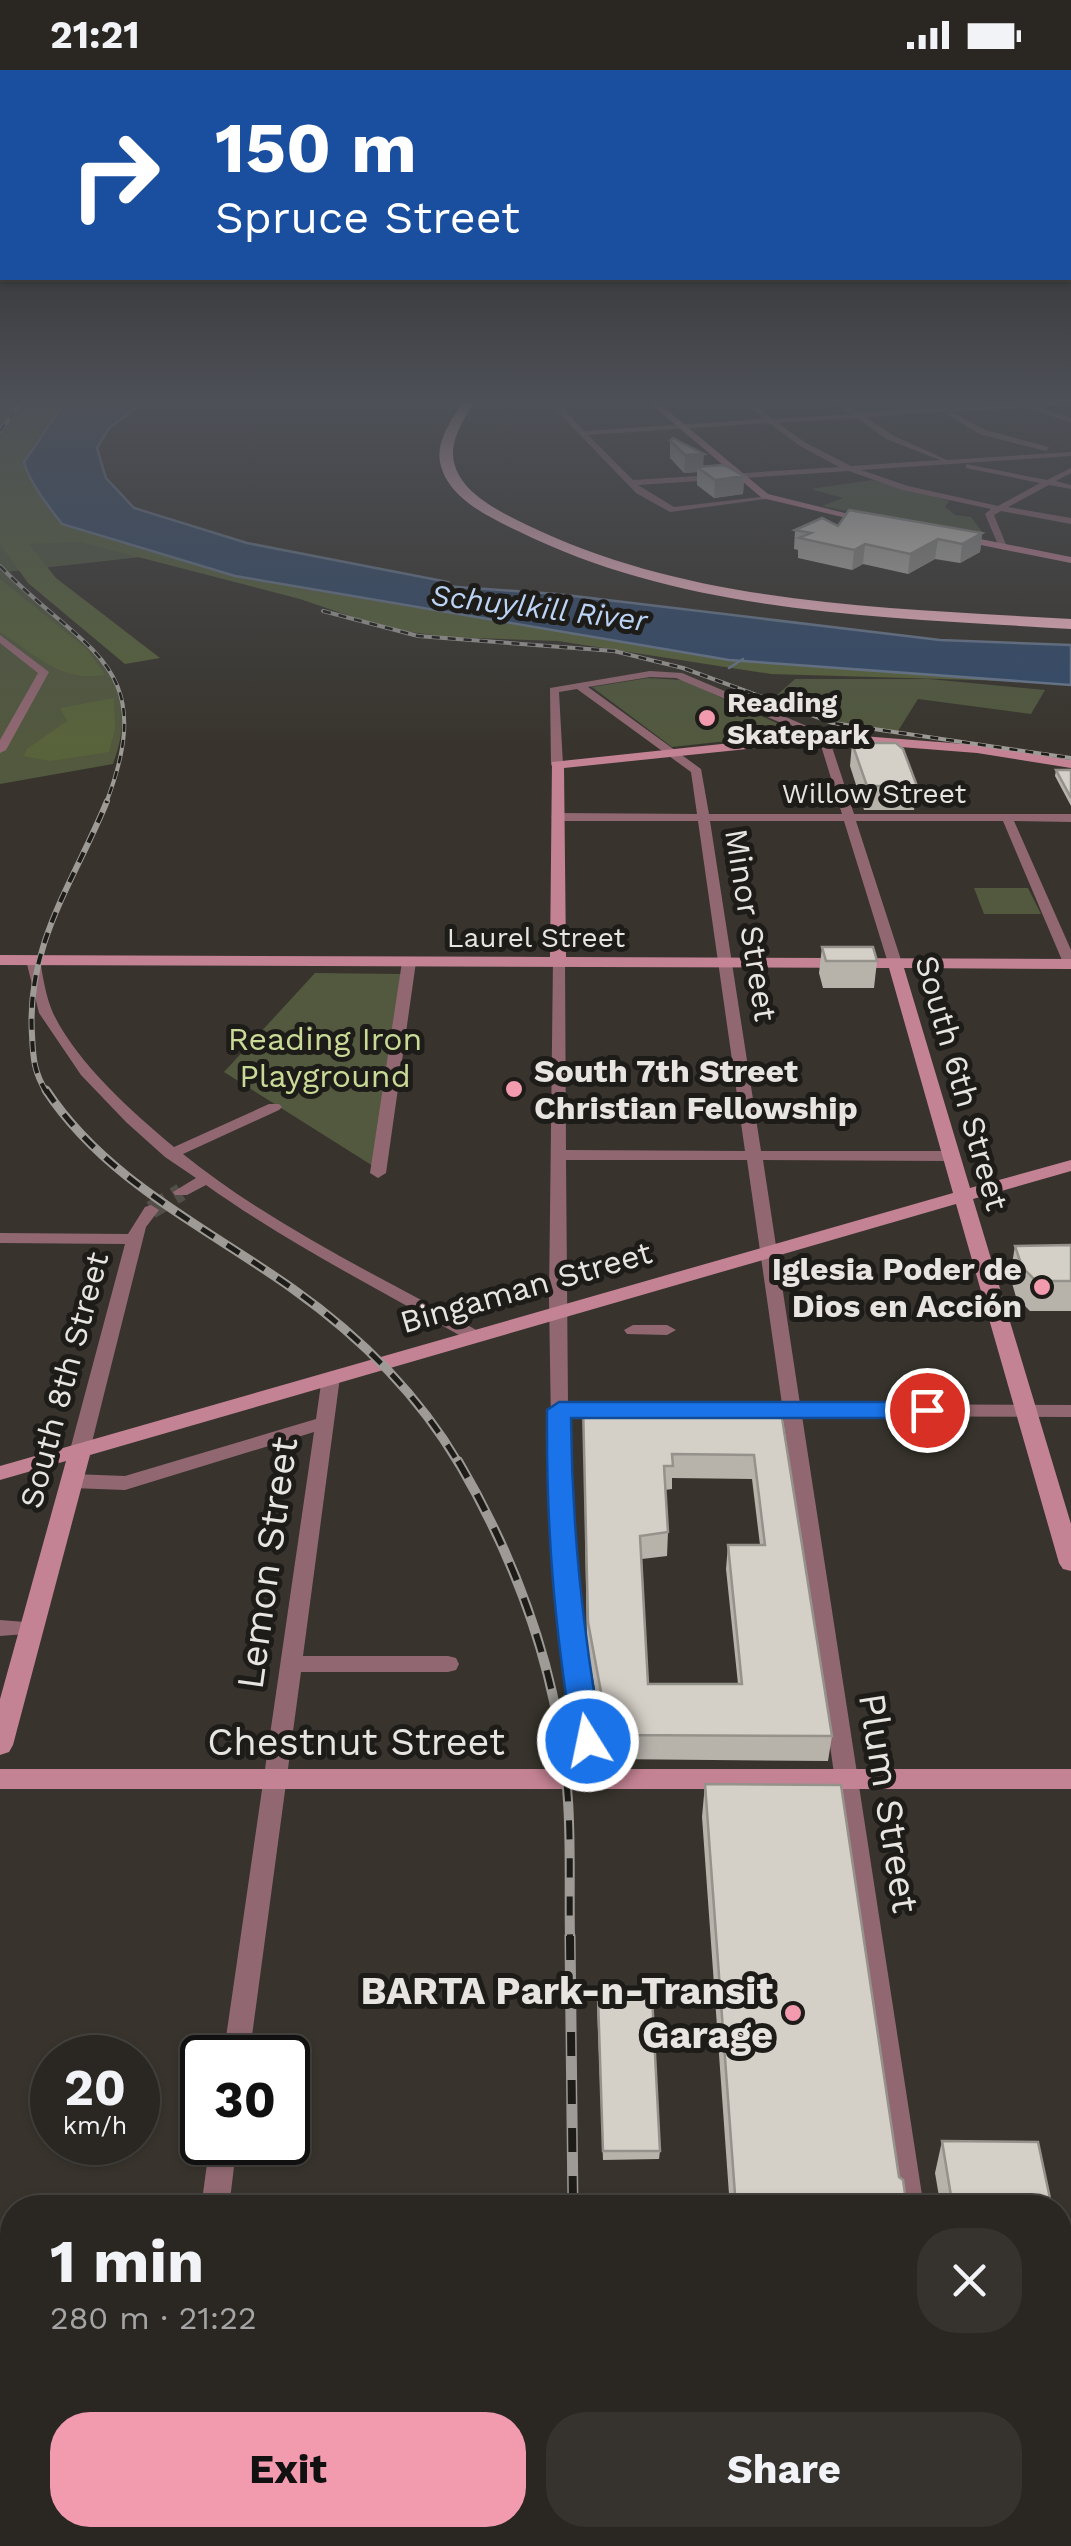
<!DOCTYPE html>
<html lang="en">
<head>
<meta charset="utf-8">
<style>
  :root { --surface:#2a2722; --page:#36332f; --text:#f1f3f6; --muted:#a5a5a5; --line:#464440; --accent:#f29aae }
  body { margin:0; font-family:"Work Sans",sans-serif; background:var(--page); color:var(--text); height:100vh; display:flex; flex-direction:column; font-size:38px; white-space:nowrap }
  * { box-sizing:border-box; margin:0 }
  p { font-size:32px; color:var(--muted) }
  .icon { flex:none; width:55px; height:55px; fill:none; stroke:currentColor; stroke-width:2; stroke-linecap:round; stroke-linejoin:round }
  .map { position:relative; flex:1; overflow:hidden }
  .side { position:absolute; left:0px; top:2125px; width:1072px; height:352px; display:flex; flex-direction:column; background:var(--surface); border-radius:40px 40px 0 0; box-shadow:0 2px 8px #0004,0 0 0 2px var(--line) }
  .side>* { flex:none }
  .top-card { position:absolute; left:0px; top:0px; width:1072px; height:210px; box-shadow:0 2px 8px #0004,0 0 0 2px var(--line); background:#1a4fa0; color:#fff; overflow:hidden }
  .speed { position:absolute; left:30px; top:1965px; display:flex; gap:20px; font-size:50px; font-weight:700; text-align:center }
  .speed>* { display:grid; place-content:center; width:130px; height:130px; border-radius:50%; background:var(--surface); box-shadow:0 2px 8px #0004,0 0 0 2px var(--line); line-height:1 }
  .speed small { font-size:25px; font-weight:400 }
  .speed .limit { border:5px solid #111; border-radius:15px; background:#fff; color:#111 }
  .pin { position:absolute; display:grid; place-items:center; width:85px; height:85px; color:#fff; margin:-42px; border:5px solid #fff; border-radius:50%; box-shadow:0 2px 10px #0007 }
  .me { position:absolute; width:110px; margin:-55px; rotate:350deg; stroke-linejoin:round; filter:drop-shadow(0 0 8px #0008) }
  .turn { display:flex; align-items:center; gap:35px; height:210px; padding:0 50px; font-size:45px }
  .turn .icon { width:130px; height:130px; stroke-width:2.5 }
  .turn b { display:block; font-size:70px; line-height:85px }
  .round { display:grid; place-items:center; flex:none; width:105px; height:105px; border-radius:40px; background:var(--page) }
  .headline { display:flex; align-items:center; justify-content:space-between; height:170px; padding:0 50px }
  h1 { font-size:60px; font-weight:700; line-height:75px }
  .primary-button { display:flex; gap:20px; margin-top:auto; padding:20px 50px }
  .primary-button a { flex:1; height:115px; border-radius:40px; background:var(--accent); color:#111; font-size:40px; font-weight:700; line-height:115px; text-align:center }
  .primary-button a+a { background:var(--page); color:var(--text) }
  .status { display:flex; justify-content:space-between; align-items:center; height:70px; padding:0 50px; background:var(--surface); direction:ltr }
  .status svg { height:28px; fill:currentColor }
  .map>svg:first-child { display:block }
</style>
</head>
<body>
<div class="status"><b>21:21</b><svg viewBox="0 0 49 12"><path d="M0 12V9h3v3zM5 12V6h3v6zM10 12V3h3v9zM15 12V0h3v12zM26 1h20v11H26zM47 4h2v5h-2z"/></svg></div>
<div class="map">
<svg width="1071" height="2476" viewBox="0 0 1071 2476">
  <rect width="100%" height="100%" fill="#38342d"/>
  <path fill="#52593e" d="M 0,329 L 67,329 L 30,380 L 159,485 L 6,502 C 61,568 153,584 113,694 L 0,714 Z
    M 872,410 L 949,431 L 945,437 L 955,445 L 971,447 L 984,464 L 972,466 L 822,436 L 843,428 L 811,419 Z
    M 648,608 L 683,610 L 792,660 L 783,665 L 672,677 L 592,617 Z
    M 795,609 L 929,609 L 1045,620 L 1031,644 L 918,629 L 898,661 L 890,661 L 835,652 L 777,625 Z
    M 974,818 L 1028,818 L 1041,844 L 984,844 Z
    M 315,903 L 401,904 L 373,1096 L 224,1002 Z"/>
  <path fill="#59633b" d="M 31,329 L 67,329 L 30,380 L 27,404 L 51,441 L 235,506 L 729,590 L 1045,612 L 771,604 L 558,571 L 448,567 L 388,559 L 300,529 L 80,472 L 29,474 L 56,508 L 160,588 L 125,594 L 28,513 L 0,474 L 0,369 Z
    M 0,509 L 87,579 L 105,605 C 59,612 38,586 0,562 Z
    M 114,628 L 115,658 L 109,682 L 50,691 L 24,686 L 27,679 L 67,651 L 60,638 Z"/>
  <path fill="#334a6a" stroke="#69788e" stroke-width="2.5" d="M 67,329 L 139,329 L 135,339 L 109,358 L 97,378 L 106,408 L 134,438 L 247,473 L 448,512 L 444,516 L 557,524 L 940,570 L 1071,575 L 1071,615 L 729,590 L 235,506 L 62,454 C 49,437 29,412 24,392 Z"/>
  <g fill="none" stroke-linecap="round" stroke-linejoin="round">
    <path stroke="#69788e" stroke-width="2.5" d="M 729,598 L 743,589"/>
    <path stroke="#524f48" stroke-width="18" stroke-dasharray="18 9" stroke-linecap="butt" d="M 151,1140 L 181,1122"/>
    <path fill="#916872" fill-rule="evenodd" d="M 741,329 L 749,329 L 772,349 L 851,344 L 832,329 L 840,329 L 860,343 L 941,336 L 1071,330 L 1071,334 L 1037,336 L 1071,348 L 1071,353 L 1026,337 L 953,342 L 985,360 L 1049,377 L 1046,381 L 979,364 L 943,342 L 866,347 L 892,365 L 947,390 L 1071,382 L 1071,386 L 861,400 L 908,416 L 998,436 L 1040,413 L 966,398 L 966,394 L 1047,410 L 1071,398 L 1071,403 L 1056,411 L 1071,415 L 1071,419 L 1049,415 L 1008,437 L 1071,448 L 1071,454 L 1001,441 L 994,445 L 1007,477 L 1003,480 L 999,477 L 985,444 L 991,439 L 902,420 L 849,401 L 638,415 L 674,437 L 769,426 L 773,428 L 670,442 L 636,423 L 556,340 L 563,338 L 584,361 L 764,349 ZM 857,348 L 886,369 L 940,390 L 851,396 L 806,373 L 778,353 ZM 769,353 L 800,376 L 839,397 L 633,410 L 588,365 Z
      M 0,565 L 49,602 L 6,680 L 0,683 L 0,670 L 38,603 L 0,573 Z
      M 650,601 L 682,603 L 828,665 L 854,744 L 1071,744 L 1071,752 L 1014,751 L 1071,880 L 1071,899 L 1064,895 L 1003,751 L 856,751 L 902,893 L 895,897 L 888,893 L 844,751 L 710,751 L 761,1081 L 952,1081 L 960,1086 L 952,1091 L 763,1090 L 800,1334 L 1071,1335 L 1071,1347 L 802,1346 L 924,2138 L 896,2138 L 783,1346 L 775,1344 L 773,1340 L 782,1334 L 747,1090 L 566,1090 L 568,1334 L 606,1334 L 615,1340 L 606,1346 L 568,1346 C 571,1469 578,1589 609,1709 L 606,1715 L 598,1718 L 590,1715 L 587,1709 L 567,1618 L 553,1480 L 549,1229 L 553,889 L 563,889 L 565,892 L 566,1080 L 745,1081 L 698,751 L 557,751 L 551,747 L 557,743 L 697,744 L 691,702 L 577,619 L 559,622 L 563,695 L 557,698 L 551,695 L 550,618 ZM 650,607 L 676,608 L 819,669 L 842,744 L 709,744 L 701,699 L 588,617 Z
      M 33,886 L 40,890 C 43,908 46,927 53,943 C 77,993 132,1042 174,1077 L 269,1034 L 279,1034 L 282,1037 L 279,1040 L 183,1084 C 272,1156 381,1207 480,1262 L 483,1266 L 480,1270 L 468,1270 C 380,1220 289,1174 206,1115 L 187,1125 L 175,1125 L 173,1122 L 196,1108 L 165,1087 L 126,1052 L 81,1005 L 39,943 L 26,890 Z
      M 409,888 L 416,892 L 386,1103 L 378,1108 L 370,1103 L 402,892 Z
      M 151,1135 L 159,1140 L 146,1157 L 90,1380 L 87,1384 L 73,1384 L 70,1380 L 125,1174 L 0,1173 L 0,1163 L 128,1164 L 145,1137 Z
      M 633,1255 L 667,1255 L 676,1260 L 667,1265 L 627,1264 L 624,1260 Z
      M 331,1301 L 340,1307 L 303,1586 L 448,1586 L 456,1588 L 459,1594 L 456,1600 L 448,1602 L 301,1602 L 249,1988 L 223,1988 L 314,1362 L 125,1420 L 72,1418 L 65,1416 L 62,1411 L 65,1406 L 72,1404 L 125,1406 L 316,1349 L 322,1307 Z
      M 0,1550 L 38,1553 L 42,1558 L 38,1563 L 0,1566 Z
      M 210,2072 L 237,2072 L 229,2138 L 201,2138 Z"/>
    <path fill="#c48394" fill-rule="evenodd" d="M 645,329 L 654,329 L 768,424 L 873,450 L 868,453 L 762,428 Z
      M 955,464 L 1071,487 L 1071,493 L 951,469 Z
      M 824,663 L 977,675 L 1071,690 L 1071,698 L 977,683 L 824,671 L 564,698 L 566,887 L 1071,889 L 1071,899 L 904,898 L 970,1118 L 1071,1090 L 1071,1101 L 973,1129 L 1071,1454 L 1071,1501 L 1063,1499 L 1059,1493 L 956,1134 L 90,1385 L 13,1675 L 9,1682 L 0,1685 L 0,1629 L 66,1391 L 0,1410 L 0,1396 L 953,1123 L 889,898 L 0,895 L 0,885 L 550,887 L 552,692 Z
      M 0,1699 L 1071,1699 L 1071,1719 L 0,1719 Z"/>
    <path fill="#eb98ae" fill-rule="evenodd" d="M 0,2271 L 12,2271 L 12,2313 L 0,2313 Z
      M 1060,2273 L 1071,2273 L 1071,2315 L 1060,2315 Z"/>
    <path fill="#f7bac8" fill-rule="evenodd" d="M 464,329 L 476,329 C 465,348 449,370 454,392 C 461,424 501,442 527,455 C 694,536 889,538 1071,549 L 1071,559 C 886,547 687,545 518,461 C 489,447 447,428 440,392 C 436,370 453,348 464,329 Z"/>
    <g stroke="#9e9b96" stroke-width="4">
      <path id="rail-far4" d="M 0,361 L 24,329
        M 0,496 C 82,582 161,591 106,733
        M 323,541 L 418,566 L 614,581 L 683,598 L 833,653 L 1071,688"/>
    </g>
    <g stroke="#9e9b96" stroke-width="6">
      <path id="rail-far3" d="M 47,1023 C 34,1003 33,988 32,965 C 26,874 75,810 107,731"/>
    </g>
    <g stroke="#9e9b96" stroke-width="9">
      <path id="rail-far2" d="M 46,1020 C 106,1111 206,1157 293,1219 C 358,1265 418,1324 459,1394"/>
    </g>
    <g stroke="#9e9b96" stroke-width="10">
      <path id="rail-far1" d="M 458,1391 C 519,1495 560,1609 568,1731 C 571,1776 569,1823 570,1869"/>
    </g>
    <g stroke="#9e9b96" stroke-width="11">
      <path id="rail" d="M 570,1866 L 573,2138
        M 577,2465 L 577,2476"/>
    </g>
    <use href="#rail-far4" stroke="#1e1c19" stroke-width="2.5" stroke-dasharray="8" stroke-linecap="butt"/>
    <use href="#rail-far3" stroke="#1e1c19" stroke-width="4" stroke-dasharray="11" stroke-linecap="butt"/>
    <use href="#rail-far2" stroke="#1e1c19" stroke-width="5" stroke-dasharray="15" stroke-linecap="butt"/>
    <use href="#rail-far1" stroke="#1e1c19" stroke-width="6" stroke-dasharray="19" stroke-linecap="butt"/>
    <use href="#rail" stroke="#1e1c19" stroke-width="8" stroke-dasharray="24" stroke-linecap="butt"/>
  </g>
  <path fill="#b7b3ab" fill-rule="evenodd" d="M 670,371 L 703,396 L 744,406 L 743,424 L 714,428 L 697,415 L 697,402 L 684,403 L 670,388 Z
    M 838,456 L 982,463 L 980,482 L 960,493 L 935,489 L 908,504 L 863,494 L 852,500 L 798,488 L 798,480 L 794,479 L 795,460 Z
    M 852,673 L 917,716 L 914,740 L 864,740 L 850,696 Z
    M 1056,700 L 1071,700 L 1071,736 L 1055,706 Z
    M 822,877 L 877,891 L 874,918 L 823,918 L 819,903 Z
    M 1071,1175 L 1071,1241 L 1030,1241 L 1016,1227 L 1010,1206 L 1015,1176 Z
    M 583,1334 L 780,1335 L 832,1666 L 828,1691 L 608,1689 L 587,1576 ZM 672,1408 L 752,1409 L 760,1475 L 728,1475 L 726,1499 L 738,1614 L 648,1614 L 642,1489 L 667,1486 L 668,1462 L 665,1420 L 672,1419 Z
    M 705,1714 L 899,2107 L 907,2138 L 730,2138 L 702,1747 Z
    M 597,1935 L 660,2081 L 659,2089 L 603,2090 Z
    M 942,2071 L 1052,2138 L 941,2138 L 935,2103 Z
    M 1060,2178 L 1066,2209 L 1060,2230 Z"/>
  <path fill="#95928b" d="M 704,384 L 703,401 L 697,397 L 697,402 L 684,403 L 685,385 Z
    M 744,406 L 743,424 L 714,428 L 715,410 Z
    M 982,463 L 980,482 L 960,493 L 962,474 Z
    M 938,469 L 935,489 L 908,504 L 910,484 Z
    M 865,474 L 863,494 L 852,500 L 854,480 Z"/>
  <path fill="#d5d0c7" stroke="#95928b" stroke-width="2.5" fill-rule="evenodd" d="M 673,368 L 704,384 L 685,385 L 670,371 Z
    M 724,395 L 744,406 L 715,410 L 697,397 Z
    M 849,440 L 982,463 L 962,474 L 938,469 L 910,484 L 865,474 L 854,480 L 799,468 L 811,463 L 795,460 L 822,448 L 838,456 Z
    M 852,673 L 896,673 L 903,679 L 917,716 L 867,716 Z
    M 1056,700 L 1071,700 L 1071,728 Z
    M 822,877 L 873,877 L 877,891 L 826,891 Z
    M 1071,1175 L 1071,1211 L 1036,1211 L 1022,1197 L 1015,1176 Z
    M 583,1334 L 780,1335 L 832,1666 L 609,1665 L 588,1552 ZM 672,1384 L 754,1385 L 765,1475 L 728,1475 L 742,1614 L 648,1614 L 640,1466 L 668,1462 L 664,1396 L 673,1396 Z
    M 705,1714 L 841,1715 L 899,2107 L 903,2110 L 907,2138 L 736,2138 Z
    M 652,1926 L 660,2081 L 603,2081 L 598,1927 Z
    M 942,2071 L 1038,2072 L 1052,2138 L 953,2138 Z
    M 1060,2178 L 1066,2209 L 1060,2209 Z
    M 0,2341 L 12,2341 L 12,2465 L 463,2465 L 462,2476 L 0,2476 Z
    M 1060,2378 L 1071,2435 L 1071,2476 L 634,2476 L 634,2465 L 1060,2465 Z"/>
  <linearGradient id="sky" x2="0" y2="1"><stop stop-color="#1f1d19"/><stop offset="0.49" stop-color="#4d5057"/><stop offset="1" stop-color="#4d5057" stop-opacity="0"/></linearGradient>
  <rect width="1071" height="676" fill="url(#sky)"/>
  <path fill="#1a73e8" stroke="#114b97" stroke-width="2.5" d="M 559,1332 L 927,1332 L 939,1340 L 927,1348 L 571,1348 C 572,1460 583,1561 602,1671 L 598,1679 L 577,1679 L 573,1671 C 554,1554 546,1458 547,1340 Z"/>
  <g fill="#f29aae" stroke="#1e1c19" stroke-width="4">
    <circle cx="707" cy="648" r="10"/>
    <circle cx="514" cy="1019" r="10"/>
    <circle cx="1042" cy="1217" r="10"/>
    <circle cx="793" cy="1943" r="10"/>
  </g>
  <g text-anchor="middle" stroke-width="10" stroke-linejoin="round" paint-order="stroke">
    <g font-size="28" font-weight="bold" fill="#e8e5e1" stroke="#1e1c19" text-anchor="start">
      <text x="727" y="642">Reading<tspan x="727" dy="32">Skatepark</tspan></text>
    </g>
    <g font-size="28" fill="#e8e5e1" stroke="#1e1c19">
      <text x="874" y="733">Willow Street</text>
      <text x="536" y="877">Laurel Street</text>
    </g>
    <g font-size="30" font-style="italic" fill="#bbd3f5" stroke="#1e1c19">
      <text transform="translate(539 538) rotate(7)" y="10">Schuylkill River</text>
    </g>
    <g font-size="32" fill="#e8e5e1" stroke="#1e1c19">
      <text transform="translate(751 855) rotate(81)" y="11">Minor Street</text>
      <text transform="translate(962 1013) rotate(74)" y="11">South 6th Street</text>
      <text transform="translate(526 1217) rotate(-16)" y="11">Bingaman Street</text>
      <text transform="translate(64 1310) rotate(-75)" y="11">South 8th Street</text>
    </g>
    <g font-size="32" fill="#c9da96" stroke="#1e1c19">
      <text x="325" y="980">Reading Iron<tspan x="325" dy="37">Playground</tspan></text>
    </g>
    <g font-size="32" font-weight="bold" fill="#e8e5e1" stroke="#1e1c19" text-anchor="start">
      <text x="534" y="1012">South 7th Street<tspan x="534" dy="37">Christian Fellowship</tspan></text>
      <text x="1022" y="1210" text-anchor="end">Iglesia Poder de<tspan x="1022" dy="37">Dios en Acción</tspan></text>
    </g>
    <g font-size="38" fill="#e8e5e1" stroke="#1e1c19">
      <text transform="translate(267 1493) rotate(-82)" y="13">Lemon Street</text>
      <text x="356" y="1685">Chestnut Street</text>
      <text transform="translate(889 1733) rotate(81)" y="13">Plum Street</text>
    </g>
    <g font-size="38" font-weight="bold" fill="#e8e5e1" stroke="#1e1c19" text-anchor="end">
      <text x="773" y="1934">BARTA Park-n-Transit<tspan x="773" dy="44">Garage</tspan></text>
    </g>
  </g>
</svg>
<div class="speed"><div>20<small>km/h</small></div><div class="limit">30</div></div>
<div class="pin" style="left:927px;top:1340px;background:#d93025"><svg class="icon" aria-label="arrive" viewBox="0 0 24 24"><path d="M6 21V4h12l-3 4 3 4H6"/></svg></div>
<svg class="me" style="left:588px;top:1671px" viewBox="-20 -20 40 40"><circle r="17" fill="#1a73e8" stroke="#fff" stroke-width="3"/><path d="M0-11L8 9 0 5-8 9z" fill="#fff"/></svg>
<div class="top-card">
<div class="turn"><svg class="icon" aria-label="right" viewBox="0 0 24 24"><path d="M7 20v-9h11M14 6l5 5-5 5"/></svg><div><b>150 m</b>Spruce Street</div></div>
</div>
<section class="side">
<div class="headline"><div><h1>1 min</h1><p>280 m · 21:22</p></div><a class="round"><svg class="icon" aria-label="close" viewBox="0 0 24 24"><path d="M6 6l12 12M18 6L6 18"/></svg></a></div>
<div class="primary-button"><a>Exit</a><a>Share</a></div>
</section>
</div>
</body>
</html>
